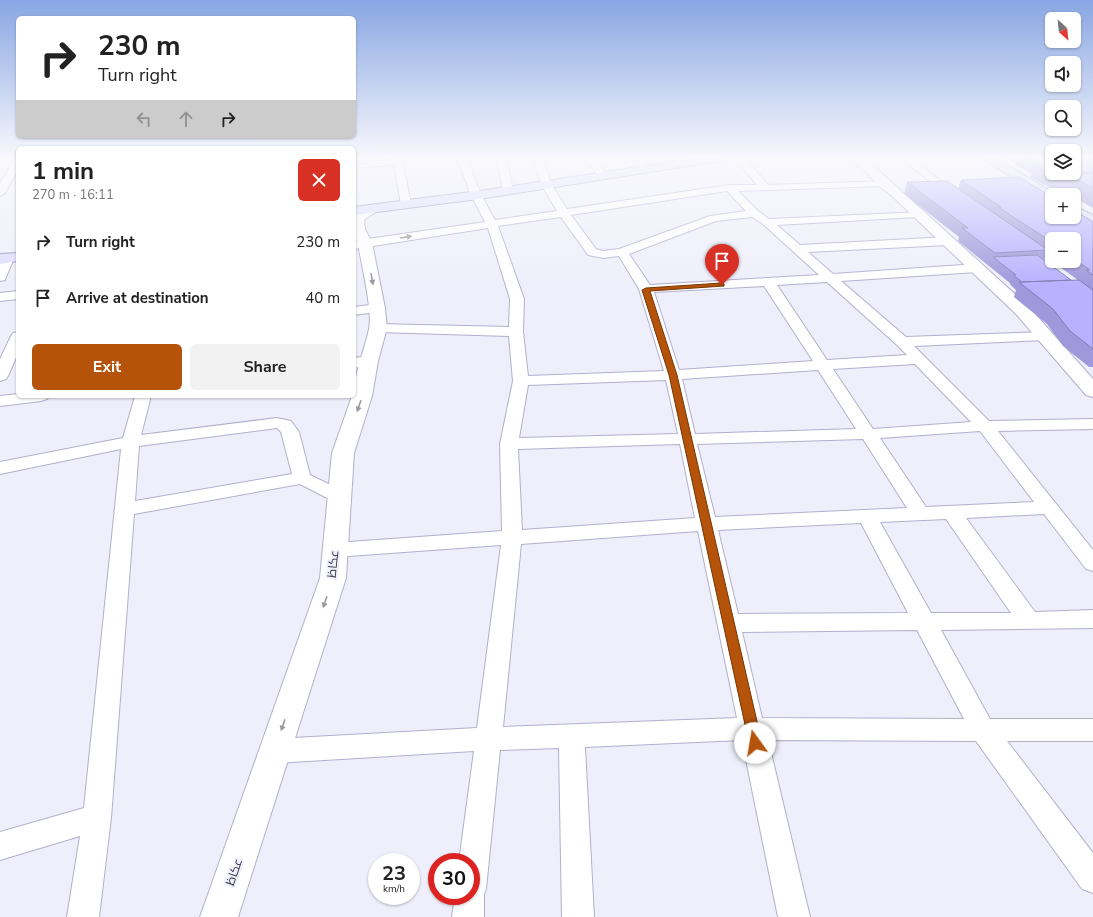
<!DOCTYPE html>
<html lang="en">
<head>
<meta charset="utf-8">
<style>
  :root { --surface:#fff; --page:#f2f2f2; --text:#222; --muted:#767676; --accent:#b45309 }
  body { margin:0; font-family:"Nunito Sans",Cairo,sans-serif; background:var(--page); color:var(--text); height:100vh; display:flex; flex-direction:column; font-size:15px; white-space:nowrap }
  * { box-sizing:border-box; margin:0 }
  p { font-size:13px; color:var(--muted) }
  .icon { flex:none; width:22px; height:22px; fill:none; stroke:currentColor; stroke-width:2; stroke-linecap:round; stroke-linejoin:round }
  .map { position:relative; flex:1; overflow:hidden }
  .sheet { position:absolute; left:16px; top:146px; width:340px; height:252px; display:flex; flex-direction:column; background:var(--surface); border-radius:6px; box-shadow:0 1px 3px #0004 }
  .sheet>* { flex:none }
  .hud { position:absolute; left:16px; top:16px; width:340px; height:122px; border-radius:6px; box-shadow:0 1px 3px #0004; background:#fff; color:var(--text); overflow:hidden }
  .needle { width:26px; rotate:153deg }
  .controls { position:absolute; left:1045px; top:12px; display:grid; gap:8px }
  .controls a { display:grid; place-items:center; width:36px; height:36px; border-radius:6px; background:var(--surface); box-shadow:0 1px 3px #0004; font-size:20px }
  .speed { position:absolute; left:368px; top:853px; display:flex; gap:8px; font-size:20px; font-weight:700; text-align:center }
  .speed>* { display:grid; place-content:center; width:52px; height:52px; border-radius:50%; background:var(--surface); box-shadow:0 1px 3px #0004; line-height:1 }
  .speed small { font-size:10px; font-weight:400 }
  .speed .limit { border:6px solid #d22; background:#fff; color:#111 }
  .pin { position:absolute; display:grid; place-items:center; width:34px; height:34px; color:#fff; margin:-41px -17px; border-radius:50% 50% 50% 0; rotate:-45deg; box-shadow:0 0 4px #0007 }
  .pin .icon { rotate:45deg }
  .me { position:absolute; width:44px; margin:-22px; rotate:347deg; stroke-linejoin:round; filter:drop-shadow(0 0 3px #0008) }
  .turn { display:flex; align-items:center; gap:14px; height:84px; padding:0 16px; font-size:18px }
  .turn .icon { width:52px; height:52px; stroke-width:2.5 }
  .turn b { display:block; font-size:28px; line-height:34px }
  .lanes { display:flex; align-items:center; height:38px; padding:0 16px; background:#0003; justify-content:center; gap:20px; direction:ltr }
  .lanes .off { opacity:.35 }
  .round { display:grid; place-items:center; flex:none; width:42px; height:42px; border-radius:6px; background:var(--page) }
  .overview { display:flex; align-items:center; justify-content:space-between; height:68px; padding:0 16px }
  h1 { font-size:24px; font-weight:700; line-height:30px }
  .button { display:flex; gap:8px; margin-top:auto; padding:8px 16px }
  .button a { flex:1; height:46px; border-radius:6px; background:var(--accent); color:#fff; font-size:16px; font-weight:700; line-height:46px; text-align:center }
  .button a+a { background:var(--page); color:var(--text) }
  ul { padding:0; list-style:none }
  li { display:flex; align-items:center; gap:12px; height:56px; padding:0 16px }
  li div { flex:1 }
  li b { display:block; font-size:15px }
  li em { font-style:normal }
  .map>svg:first-child { display:block }
</style>
</head>
<body>
<div class="map">
<svg width="1093" height="917" viewBox="0 0 1093 917">
  <rect width="100%" height="100%" fill="#efeffb"/>
  <g fill="none" stroke-linecap="round" stroke-linejoin="round">
    <g stroke="#b1afcc" stroke-width="2">
      <path id="street" d="M 15,158 L 18,158 L 18,169 L 5,193 L 0,196 L 0,184 Z
        M 392,158 L 402,158 L 411,204 L 410,206 L 402,206 L 401,204 L 394,165 L 354,168 L 354,162 L 393,160 Z
        M 457,158 L 467,158 L 481,195 L 495,220 L 557,211 L 541,184 L 533,158 L 543,158 L 551,184 L 567,209 L 729,185 L 757,185 L 735,158 L 745,158 L 768,185 L 887,181 L 888,183 L 883,186 L 738,191 L 758,211 L 769,219 L 922,212 L 923,214 L 922,216 L 918,217 L 777,225 L 800,245 L 948,237 L 952,239 L 954,241 L 952,243 L 948,245 L 808,252 L 833,274 L 977,264 L 981,265 L 983,268 L 981,271 L 977,272 L 841,281 L 906,337 L 1045,332 L 1050,333 L 1052,336 L 1050,339 L 1045,340 L 914,346 L 989,421 L 1093,419 L 1093,429 L 998,431 L 1093,550 L 1093,571 L 1086,569 L 1044,514 L 966,518 L 1035,612 L 1093,610 L 1093,628 L 941,630 L 990,719 L 1093,719 L 1093,741 L 1007,741 L 1093,853 L 1093,893 L 1082,889 L 976,741 L 768,740 L 810,917 L 778,917 L 742,740 L 585,747 L 594,917 L 562,917 L 559,748 L 500,750 L 486,889 L 484,894 L 484,917 L 452,917 L 455,896 L 471,896 L 471,862 L 459,862 L 474,751 L 275,763 L 266,759 L 262,751 L 266,743 L 275,739 L 477,728 L 501,545 L 335,557 L 328,555 L 325,550 L 328,545 L 335,543 L 502,531 L 500,444 L 513,381 L 509,336 L 378,332 L 373,331 L 371,328 L 373,325 L 378,324 L 509,327 L 510,299 L 488,228 L 354,249 L 354,241 L 485,222 L 471,195 ZM 727,191 L 746,211 L 710,216 L 619,249 L 603,251 L 596,249 L 571,215 ZM 561,217 L 588,255 L 603,258 L 619,256 L 639,289 L 664,371 L 528,376 L 523,332 L 524,299 L 498,226 ZM 752,217 L 763,224 L 819,275 L 650,285 L 629,254 L 716,221 ZM 827,282 L 897,345 L 907,355 L 827,360 L 777,285 ZM 764,286 L 813,361 L 679,370 L 654,292 ZM 915,364 L 971,422 L 873,429 L 833,369 ZM 818,370 L 856,429 L 695,434 L 682,379 ZM 666,380 L 678,434 L 519,438 L 528,385 ZM 980,431 L 1034,502 L 926,507 L 880,438 ZM 863,439 L 907,508 L 715,517 L 697,444 ZM 680,444 L 695,518 L 522,530 L 518,449 ZM 946,519 L 1011,613 L 931,613 L 880,522 ZM 861,523 L 908,613 L 738,614 L 718,530 ZM 698,531 L 737,718 L 503,727 L 521,544 ZM 917,630 L 964,719 L 762,718 L 742,632 Z
        M 496,158 L 506,158 L 513,190 L 512,192 L 508,193 L 503,190 Z
        M 585,158 L 595,158 L 607,175 L 605,177 L 599,177 Z
        M 631,158 L 641,158 L 651,168 L 646,171 L 643,170 Z
        M 674,158 L 684,158 L 689,162 L 687,164 L 681,164 Z
        M 901,158 L 912,158 L 959,196 L 958,198 L 950,198 Z
        M 8,254 L 12,255 L 14,258 L 6,277 L 5,280 L 0,281 L 0,262 L 4,255 Z
        M 18,291 L 18,299 L 0,301 L 0,293 Z
        M 377,304 L 382,305 L 384,308 L 382,311 L 354,315 L 354,307 Z
        M 18,332 L 18,353 L 8,376 L 6,379 L 0,381 L 0,359 L 11,336 L 13,333 Z
        M 369,356 L 374,358 L 377,361 L 374,364 L 354,368 L 354,358 Z
        M 18,394 L 18,396 L 49,396 L 47,399 L 41,401 L 0,406 L 0,396 Z
        M 135,396 L 151,396 L 141,435 L 277,418 L 291,421 L 299,432 L 310,475 L 347,493 L 350,497 L 347,501 L 340,503 L 333,501 L 300,484 L 134,514 L 111,818 L 99,917 L 67,917 L 80,836 L 0,860 L 0,832 L 84,808 L 121,449 L 0,474 L 0,462 L 123,438 ZM 277,428 L 281,432 L 292,474 L 135,501 L 139,446 Z"/>
    </g>
    <g stroke="#b1afcc" stroke-width="2">
      <path id="secondary" d="M 848,158 C 852,158 858,157 861,158 C 871,161 890,182 899,189 L 1028,306 L 1093,379 L 1093,397 L 1086,395 L 1016,314 L 891,195 L 879,186 L 866,172 Z
        M 373,205 L 378,206 L 380,209 L 364,220 L 365,229 L 372,243 L 385,308 L 387,328 L 378,361 L 372,396 L 354,453 L 346,578 L 238,917 L 200,917 L 320,578 L 332,453 L 352,396 L 354,396 C 354,373 364,352 369,329 C 373,310 361,264 358,243 L 354,235 L 354,215 Z"/>
    </g>
    <g stroke="#9492b9" stroke-width="2">
      <path id="primary" d="M 698,158 L 725,158 L 723,160 L 719,161 L 486,198 L 354,215 L 354,207 L 486,190 Z
        M 982,158 L 996,158 L 1057,195 L 1052,195 L 1052,201 L 1047,200 Z
        M 1074,206 L 1093,215 L 1093,225 L 1074,216 Z
        M 18,253 L 18,261 L 0,264 L 0,254 Z"/>
    </g>
    <use href="#street" fill="#fff" fill-rule="evenodd"/>
    <use href="#secondary" fill="#fff" fill-rule="evenodd"/>
    <use href="#primary" fill="#dfddfd" fill-rule="evenodd"/>
  </g>
  <path fill="#9f98db" fill-rule="evenodd" d="M 1006,158 L 1093,158 L 1093,208 L 1074,197 L 1074,195 L 1071,195 L 1062,190 L 1054,190 L 1030,177 L 1032,174 L 1016,165 L 1016,163 Z
    M 961,180 L 1093,222 L 1093,367 L 1089,367 L 1063,346 L 1047,324 L 1014,297 L 1016,290 L 1010,284 L 1010,283 L 958,241 L 959,237 L 904,194 L 907,182 L 958,189 ZM 1052,239 L 1074,239 L 1074,261 L 1052,261 ZM 1046,255 L 1050,258 L 1050,260 L 1078,280 L 1071,280 L 1044,261 Z"/>
  <path fill="#b9b1ff" stroke="#827cb2" d="M 1028,158 L 1052,158 L 1052,173 L 1074,173 L 1074,158 L 1093,158 L 1093,173 L 1068,174 L 1067,178 L 1058,178 L 1035,165 L 1041,165 Z
    M 1093,173 L 1093,188 L 1068,174 Z
    M 1019,177 L 1052,197 L 1052,217 L 1074,217 L 1074,210 L 1093,222 L 1093,275 L 1086,270 L 1090,270 L 1074,259 L 1074,239 L 1052,239 L 1052,242 L 998,207 L 1001,207 L 961,180 Z
    M 947,181 L 1048,250 L 995,253 L 962,228 L 968,228 L 907,182 Z
    M 1037,255 L 1071,280 L 1022,282 L 1013,275 L 1016,275 L 993,257 Z
    M 1079,280 L 1093,290 L 1093,349 L 1070,331 L 1053,309 L 1019,282 Z"/>
  <defs><path id="oneway-solid" d="M-6-.8H1V-3.2L6.5 0L1 3.2V.8H-6Z"/></defs>
  <g fill="#98989e">
    <use href="#oneway-solid" transform="translate(406 237) rotate(-9)"/>
    <use href="#oneway-solid" transform="translate(372 279) rotate(80)"/>
    <use href="#oneway-solid" transform="translate(359 406) rotate(109)"/>
    <use href="#oneway-solid" transform="translate(325 602) rotate(109)"/>
    <use href="#oneway-solid" transform="translate(283 725) rotate(109)"/>
  </g>
  <linearGradient id="sky" x2="0" y2="1"><stop stop-color="#88a6e3"/><stop offset="0.55" stop-color="#f8f8fd"/><stop offset="1" stop-color="#f8f8fd" stop-opacity="0"/></linearGradient>
  <rect width="1093" height="286" fill="url(#sky)"/>
  <path fill="#b45309" stroke="#753606" d="M 722,283 L 724,284 L 724,286 L 650,291 L 677,375 L 762,743 L 760,747 L 755,749 L 751,747 L 749,743 L 669,375 L 642,290 L 646,288 Z"/>
  <g text-anchor="middle" stroke-width="4" stroke-linejoin="round" paint-order="stroke">
    <g font-size="12" fill="#31303c" stroke="#efeffb">
      <text transform="translate(333 564) rotate(-84)" y="4">عكاظ</text>
      <text transform="translate(234 872) rotate(-71)" y="4">عكاظ</text>
    </g>
  </g>
</svg>
<div class="controls">
<a><svg class="needle" viewBox="-14 -14 28 28"><path d="M0-13l5 13h-10z" fill="#e53935"/><path d="M0 13l5-13h-10z" fill="#767676"/></svg></a>
<a><svg class="icon" aria-label="sound" viewBox="0 0 24 24"><path d="M4 9h4l5-4v14l-5-4H4zM17 9q2 3 0 6"/></svg></a>
<a><svg class="icon" aria-label="search" viewBox="0 0 24 24"><circle cx="10" cy="10" r="6"/><path d="M15 15l6 6"/></svg></a>
<a><svg class="icon" aria-label="layers" viewBox="0 0 24 24"><path d="M12 4l9 5-9 5-9-5zM3 14l9 5 9-5"/></svg></a>
<a>+</a>
<a>−</a>
</div>
<div class="speed"><div>23<small>km/h</small></div><div class="limit">30</div></div>
<div class="pin" style="left:722px;top:285px;background:#d93025"><svg class="icon" aria-label="arrive" viewBox="0 0 24 24"><path d="M6 21V4h12l-3 4 3 4H6"/></svg></div>
<svg class="me" style="left:755px;top:743px" viewBox="-20 -20 40 40"><circle r="19" fill="#fff"/><path d="M0-13L10 11 0 6-10 11z" fill="#b45309"/></svg>
<div class="hud">
<div class="turn"><svg class="icon" aria-label="right" viewBox="0 0 24 24"><path d="M7 20v-9h11M14 6l5 5-5 5"/></svg><div><b>230 m</b>Turn right</div></div>
<div class="lanes"><svg class="icon off" aria-label="left" viewBox="0 0 24 24"><path d="M17 20v-9H6M10 6l-5 5 5 5"/></svg><svg class="icon off" aria-label="ahead" viewBox="0 0 24 24"><path d="M12 20V5M6 11l6-6 6 6"/></svg><svg class="icon" aria-label="right" viewBox="0 0 24 24"><path d="M7 20v-9h11M14 6l5 5-5 5"/></svg></div>
</div>
<section class="sheet">
<div class="overview"><div><h1>1 min</h1><p>270 m · 16:11</p></div><a class="round" style="background:#d93025;color:#fff"><svg class="icon" aria-label="close" viewBox="0 0 24 24"><path d="M6 6l12 12M18 6L6 18"/></svg></a></div>
<ul>
<li><svg class="icon" aria-label="right" viewBox="0 0 24 24"><path d="M7 20v-9h11M14 6l5 5-5 5"/></svg><div><b>Turn right</b></div><em>230 m</em></li>
<li><svg class="icon" aria-label="arrive" viewBox="0 0 24 24"><path d="M6 21V4h12l-3 4 3 4H6"/></svg><div><b>Arrive at destination</b></div><em>40 m</em></li>
</ul>
<div class="button"><a>Exit</a><a>Share</a></div>
</section>
</div>
</body>
</html>
